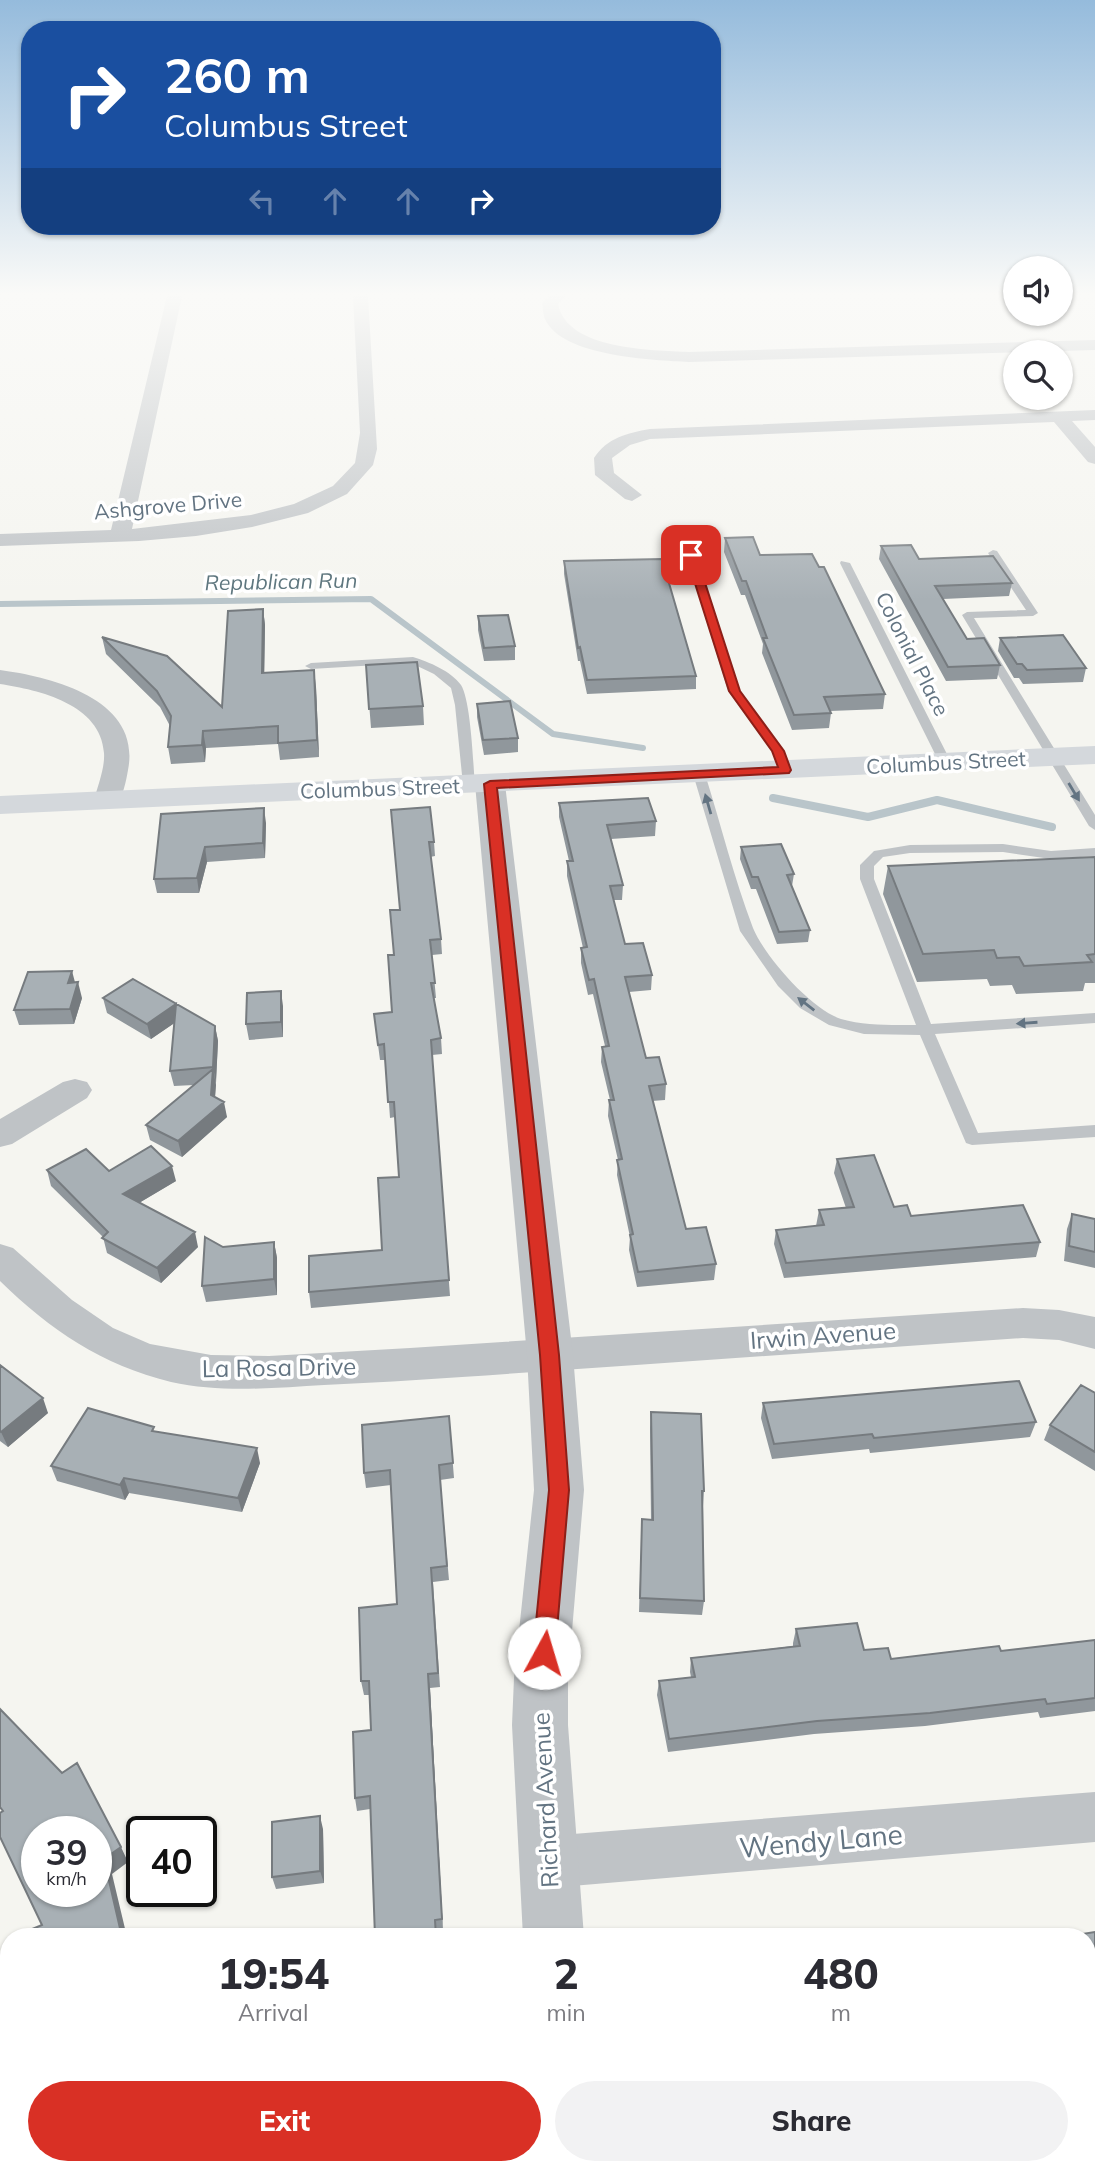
<!DOCTYPE html>
<html lang="en">
<head>
<meta charset="utf-8">
<style>
  :root { --surface:#fff; --page:#f2f2f3; --text:#2b2b33; --muted:#7c7c81; --accent:#d93025 }
  body { margin:0; font-family:Mulish,sans-serif; background:var(--page); color:var(--text); height:100vh; display:flex; flex-direction:column; font-size:26px; white-space:nowrap }
  * { box-sizing:border-box; margin:0 }
  p { font-size:23px; color:var(--muted) }
  .icon { flex:none; width:38px; height:38px; fill:none; stroke:currentColor; stroke-width:2; stroke-linecap:round; stroke-linejoin:round }
  .map { position:relative; flex:1; overflow:hidden }
  .panel { position:absolute; left:0px; top:1928px; width:1096px; height:247px; display:flex; flex-direction:column; background:var(--surface); border-radius:28px 28px 0 0; box-shadow:0 2px 5px #0004 }
  .panel>* { flex:none }
  .top-card { position:absolute; left:21px; top:21px; width:700px; height:214px; border-radius:28px; box-shadow:0 2px 5px #0004; background:#1a4fa0; color:#fff; overflow:hidden }
  .tools { position:absolute; left:1003px; top:256px; display:grid; gap:14px }
  .tools a { display:grid; place-items:center; width:70px; height:70px; border-radius:50%; background:var(--surface); box-shadow:0 2px 5px #0004; font-size:35px }
  .speed { position:absolute; left:21px; top:1816px; display:flex; gap:14px; font-size:35px; font-weight:700; text-align:center }
  .speed>* { display:grid; place-content:center; width:91px; height:91px; border-radius:50%; background:var(--surface); box-shadow:0 2px 5px #0004; line-height:1 }
  .speed small { font-size:18px; font-weight:400 }
  .speed .limit { border:4px solid #111; border-radius:10px; background:#fff; color:#111 }
  .pin { position:absolute; display:grid; place-items:center; width:60px; height:60px; color:#fff; margin:-30px; border-radius:14px; box-shadow:0 4px 10px #0006 }
  .me { position:absolute; width:77px; margin:-38px; rotate:6deg; stroke-linejoin:round; filter:drop-shadow(0 0 5px #0008) }
  .turn { display:flex; align-items:center; gap:24px; height:147px; padding:0 28px; font-size:32px }
  .turn .icon { width:91px; height:91px; stroke-width:2.5 }
  .turn b { display:block; font-size:49px; line-height:60px }
  .lanes { display:flex; align-items:center; height:66px; padding:0 28px; background:#0003; justify-content:center; gap:35px; direction:ltr }
  .lanes .off { opacity:.35 }
  .eta { display:flex; justify-content:space-evenly; align-items:center; height:119px; text-align:center }
  .eta b { font-size:42px; font-weight:800; line-height:49px }
  .button { display:flex; gap:14px; margin-top:auto; padding:14px 28px }
  .button a { flex:1; height:80px; border-radius:42px; background:var(--accent); color:#fff; font-size:28px; font-weight:800; line-height:80px; text-align:center }
  .button a+a { background:var(--page); color:var(--text) }
  .map>svg:first-child { display:block }
</style>
</head>
<body>
<div class="map">
<svg width="1095" height="2174" viewBox="0 0 1095 2174">
  <rect width="100%" height="100%" fill="#f5f5f0"/>
  <g fill="none" stroke-linecap="round" stroke-linejoin="round">
    <path stroke="#b9c5ca" stroke-width="6" d="M 0,604 L 371,599 L 553,734 L 643,748"/>
    <path stroke="#b9c5ca" stroke-width="8" d="M 773,798 L 868,817 L 937,800 L 1052,827"/>
    <path fill="#bfc3c6" fill-rule="evenodd" d="M 993,550 L 997,551 L 1038,613 L 1033,616 L 974,618 L 1095,815 L 1095,830 L 1089,826 L 962,615 L 967,612 L 1026,610 L 988,553 Z
      M 691,552 L 696,555 L 740,691 L 784,751 L 791,770 L 789,773 L 781,773 L 772,751 L 728,691 L 686,555 Z
      M 841,561 L 850,563 L 951,762 L 949,765 L 945,766 L 939,762 L 840,563 Z
      M 413,657 C 429,662 451,671 461,685 C 471,701 473,764 475,785 L 473,788 L 469,789 L 463,785 L 455,705 L 451,688 L 434,674 L 411,663 L 311,669 L 305,666 L 311,663 Z
      M 699,770 L 705,774 C 721,825 734,878 753,928 C 765,957 811,1009 841,1019 C 865,1026 891,1025 916,1025 L 860,879 L 860,865 L 874,851 L 910,845 L 1003,844 L 1051,851 L 1095,848 L 1095,856 L 1051,859 L 1003,852 L 910,853 L 883,857 L 874,866 L 874,879 L 931,1024 L 1095,1013 L 1095,1023 L 935,1034 L 978,1133 L 1095,1125 L 1095,1137 L 972,1145 L 966,1143 L 920,1035 L 864,1034 L 829,1025 L 800,1008 L 778,986 L 740,931 L 693,774 Z"/>
    <path fill="#bfc3c6" fill-rule="evenodd" d="M 167,296 L 182,296 L 132,529 L 251,515 L 294,504 L 333,486 L 355,463 L 360,433 L 353,296 L 368,296 L 377,449 L 373,465 L 347,494 L 308,513 L 252,527 L 196,536 L 139,541 L 0,546 L 0,534 L 111,530 Z
      M 549,296 L 566,296 L 558,304 C 567,350 651,350 689,352 L 1095,340 L 1095,350 L 689,362 C 654,360 562,357 545,319 C 543,315 543,308 542,303 Z
      M 1095,410 L 1095,420 L 1072,421 L 1095,447 L 1095,464 L 1088,462 L 1054,422 L 650,439 L 630,445 L 612,458 L 614,473 L 642,495 L 632,501 L 625,499 L 595,475 L 594,458 C 607,438 627,433 650,429 Z
      M 0,670 C 52,677 142,699 128,770 C 126,782 123,796 116,806 L 107,808 L 98,806 L 94,800 C 98,785 105,768 104,753 C 101,704 39,690 0,684 Z
      M 75,1079 L 87,1082 L 92,1090 L 87,1098 L 12,1144 L 0,1147 L 0,1119 L 63,1082 Z
      M 0,1244 L 13,1248 L 72,1300 L 113,1328 L 150,1344 L 211,1355 L 269,1356 L 410,1348 L 1023,1308 L 1059,1310 L 1095,1317 L 1095,1349 L 1059,1340 L 1023,1338 C 836,1351 649,1364 462,1377 C 416,1380 370,1383 324,1385 C 273,1388 221,1393 171,1382 C 102,1365 50,1330 0,1281 Z
      M 1095,1792 L 1095,1842 L 548,1888 L 530,1880 L 522,1862 L 530,1844 L 548,1836 Z"/>
    <path fill="#bfc3c6" fill-rule="evenodd" d="M 490,775 L 501,778 L 505,784 L 573,1355 L 584,1490 L 568,1678 L 568,1725 L 584,1937 L 523,1937 L 512,1725 L 514,1678 L 534,1490 L 527,1355 L 475,784 L 479,778 Z
      M 538,2166 L 606,2166 L 606,2174 L 538,2174 Z"/>
    <path fill="#d4d8dc" fill-rule="evenodd" d="M 1095,746 L 1095,764 L 0,814 L 0,796 Z"/>
  </g>
  <path fill="#90979c" d="M 725,538 L 760,555 L 885,694 L 883,709 L 830,711 L 831,713 L 829,728 L 792,730 L 762,653 L 763,644 L 745,595 L 741,595 L 724,552 Z
    M 881,546 L 919,559 L 1012,583 L 1009,596 L 943,599 L 967,639 L 1000,665 L 997,679 L 946,681 L 879,559 Z
    M 564,561 L 696,676 L 696,689 L 587,694 L 580,661 L 578,661 L 564,574 Z
    M 263,609 L 265,625 L 264,673 L 316,687 L 319,757 L 280,760 L 278,744 L 206,748 L 205,762 L 171,764 L 168,747 L 170,726 L 160,707 L 106,654 L 102,637 L 222,707 Z
    M 478,616 L 515,646 L 515,660 L 484,661 L 478,630 Z
    M 1000,638 L 1086,668 L 1083,682 L 1023,684 L 1019,678 L 1014,678 L 998,651 Z
    M 366,665 L 423,706 L 424,725 L 371,728 Z
    M 477,704 L 518,738 L 518,752 L 484,755 L 477,717 Z
    M 559,803 L 656,821 L 655,836 L 611,839 L 623,885 L 622,900 L 613,900 L 625,944 L 652,975 L 651,990 L 629,992 L 646,1058 L 666,1084 L 665,1100 L 652,1101 L 686,1229 L 716,1264 L 714,1280 L 637,1287 L 629,1250 L 630,1237 L 617,1175 L 618,1160 L 608,1116 L 609,1100 L 610,1100 L 601,1062 L 602,1047 L 605,1046 L 593,994 L 588,995 L 581,963 L 581,948 L 583,948 L 567,876 L 567,861 L 569,861 L 559,817 Z
    M 391,810 L 434,842 L 435,856 L 430,857 L 441,939 L 442,954 L 432,955 L 436,998 L 434,998 L 441,1038 L 442,1054 L 432,1055 L 450,1296 L 311,1308 L 309,1292 L 382,1250 L 399,1177 L 395,1117 L 390,1118 L 386,1060 L 380,1060 L 374,1014 L 392,1012 L 394,955 L 400,910 Z
    M 161,814 L 266,823 L 265,858 L 207,862 L 199,893 L 157,893 L 154,879 Z
    M 741,847 L 794,874 L 792,886 L 810,930 L 808,942 L 777,944 L 756,889 L 751,889 L 740,859 Z
    M 1095,857 L 1095,983 L 1085,983 L 1083,991 L 1016,994 L 1012,985 L 990,986 L 987,979 L 917,982 L 883,894 L 888,866 Z
    M 82,998 L 74,1024 L 19,1025 L 14,1010 Z
    M 103,998 L 215,1026 L 218,1041 L 215,1097 L 227,1117 L 182,1157 L 150,1140 L 146,1125 L 194,1085 L 174,1086 L 170,1071 L 174,1023 L 151,1039 L 107,1013 Z
    M 283,1006 L 283,1037 L 249,1040 L 246,1024 Z
    M 837,1159 L 894,1207 L 911,1216 L 1040,1242 L 1036,1257 L 784,1278 L 774,1244 L 776,1230 L 816,1226 L 819,1210 L 846,1208 L 834,1173 Z
    M 47,1170 L 109,1171 L 176,1181 L 139,1203 L 198,1247 L 161,1283 L 107,1253 L 103,1237 L 51,1186 Z
    M 1072,1214 L 1095,1219 L 1095,1268 L 1064,1261 L 1067,1229 Z
    M 274,1242 L 277,1258 L 277,1295 L 206,1302 L 202,1286 L 223,1247 Z
    M 0,1365 L 48,1413 L 8,1447 L 0,1441 Z
    M 1095,1393 L 1095,1471 L 1044,1440 L 1050,1425 Z
    M 763,1403 L 1036,1422 L 1030,1437 L 870,1453 L 869,1449 L 772,1459 L 761,1418 Z
    M 651,1412 L 704,1491 L 703,1506 L 704,1601 L 702,1615 L 639,1612 L 642,1519 L 651,1520 L 650,1428 Z
    M 449,1416 L 454,1478 L 440,1480 L 449,1580 L 433,1582 L 440,1687 L 430,1688 L 443,1931 L 437,1932 L 370,1809 L 357,1811 L 355,1798 L 371,1730 L 369,1695 L 364,1695 L 361,1681 L 397,1604 L 391,1485 L 366,1488 L 364,1473 Z
    M 156,1432 L 260,1463 L 242,1512 L 129,1493 L 125,1500 L 57,1481 L 51,1466 Z
    M 796,1629 L 891,1659 L 1001,1651 L 1095,1640 L 1095,1711 L 1040,1718 L 1038,1712 L 925,1726 L 814,1734 L 668,1752 L 657,1695 L 659,1681 L 691,1677 L 690,1672 L 691,1658 L 793,1646 L 793,1643 Z
    M 323,1829 L 324,1883 L 276,1889 L 272,1877 Z
    M 1095,1932 L 1095,2025 L 1090,2031 L 1087,2032 L 1087,1937 L 1070,1936 Z
    M 700,2166 L 791,2166 L 793,2174 L 701,2174 Z"/>
  <path fill="#767b7f" d="M 263,609 L 265,625 L 264,690 L 262,673 Z
    M 314,670 L 316,687 L 319,757 L 317,740 Z
    M 203,731 L 206,748 L 205,762 L 202,745 Z
    M 264,808 L 266,823 L 265,858 L 263,843 Z
    M 205,847 L 207,862 L 199,893 L 197,878 Z
    M 72,971 L 76,986 L 68,983 Z
    M 78,982 L 82,998 L 74,1024 L 70,1009 Z
    M 281,991 L 283,1006 L 283,1037 L 281,1022 Z
    M 176,1004 L 179,1020 L 151,1039 L 147,1024 Z
    M 215,1026 L 218,1041 L 216,1083 L 213,1067 Z
    M 213,1069 L 216,1085 L 214,1110 L 224,1102 L 227,1117 L 182,1157 L 178,1141 L 211,1095 Z
    M 172,1166 L 176,1181 L 127,1210 L 123,1194 Z
    M 195,1232 L 198,1247 L 161,1283 L 157,1268 Z
    M 274,1242 L 277,1258 L 277,1295 L 274,1279 Z
    M 43,1398 L 48,1413 L 8,1447 L 1,1432 Z
    M 257,1448 L 260,1463 L 242,1512 L 238,1498 Z
    M 124,1478 L 129,1493 L 125,1500 L 120,1485 Z
    M 428,1674 L 430,1688 L 443,1931 L 442,1919 Z
    M 320,1816 L 323,1829 L 324,1883 L 320,1871 Z
    M 121,1847 L 128,1862 L 112,1874 L 127,1937 L 122,1937 L 104,1859 Z
    M 132,2166 L 143,2166 L 140,2167 L 140,2174 L 133,2174 Z"/>
  <path fill="#a8b0b5" stroke="#767b7f" stroke-width="2" fill-rule="evenodd" d="M 753,537 L 760,555 L 812,554 L 819,567 L 824,567 L 885,694 L 824,697 L 831,713 L 794,715 L 763,638 L 767,638 L 746,581 L 742,581 L 725,538 Z
    M 911,545 L 919,559 L 993,556 L 1012,583 L 935,586 L 967,639 L 984,638 L 1000,665 L 948,667 L 881,546 Z
    M 662,559 L 696,676 L 587,680 L 580,647 L 578,648 L 564,561 Z
    M 263,609 L 262,673 L 314,670 L 317,740 L 278,743 L 278,726 L 203,731 L 202,745 L 168,747 L 171,716 L 157,691 L 102,637 L 167,656 L 222,707 L 228,611 Z
    M 508,615 L 515,646 L 484,648 L 478,616 Z
    M 1063,635 L 1086,668 L 1027,670 L 1022,664 L 1017,664 L 1000,638 Z
    M 417,662 L 423,706 L 369,709 L 366,665 Z
    M 510,701 L 518,738 L 483,740 L 477,704 Z
    M 648,798 L 656,821 L 607,825 L 623,885 L 610,886 L 625,944 L 643,943 L 652,975 L 625,977 L 646,1058 L 659,1057 L 666,1084 L 649,1086 L 686,1229 L 706,1227 L 716,1264 L 638,1272 L 630,1235 L 633,1234 L 617,1160 L 622,1159 L 609,1100 L 614,1100 L 602,1047 L 609,1046 L 594,979 L 589,980 L 581,948 L 587,947 L 567,861 L 573,861 L 559,803 Z
    M 430,807 L 434,842 L 429,842 L 441,939 L 430,940 L 435,983 L 431,983 L 441,1038 L 431,1040 L 449,1280 L 309,1292 L 309,1256 L 382,1250 L 378,1178 L 399,1177 L 394,1102 L 388,1102 L 384,1044 L 378,1045 L 374,1014 L 392,1012 L 388,955 L 394,955 L 390,910 L 400,910 L 391,810 Z
    M 264,808 L 263,843 L 205,847 L 197,878 L 154,879 L 161,814 Z
    M 781,844 L 794,874 L 787,875 L 810,930 L 779,932 L 758,877 L 752,877 L 741,847 Z
    M 1095,857 L 1095,954 L 1087,955 L 1092,962 L 1024,966 L 1019,957 L 997,958 L 994,950 L 923,954 L 888,866 Z
    M 72,971 L 68,983 L 78,982 L 70,1009 L 14,1010 L 28,972 Z
    M 133,979 L 215,1026 L 213,1067 L 170,1071 L 176,1004 L 147,1024 L 103,998 Z
    M 281,991 L 281,1022 L 246,1024 L 247,993 Z
    M 213,1069 L 211,1095 L 224,1102 L 178,1141 L 146,1125 Z
    M 151,1146 L 172,1166 L 123,1194 L 195,1232 L 157,1268 L 102,1238 L 108,1232 L 47,1170 L 86,1149 L 109,1171 Z
    M 874,1155 L 894,1207 L 907,1205 L 911,1216 L 1023,1205 L 1040,1242 L 786,1263 L 776,1230 L 824,1225 L 819,1210 L 854,1207 L 837,1159 Z
    M 1072,1214 L 1095,1219 L 1095,1252 L 1069,1246 Z
    M 205,1237 L 223,1247 L 274,1242 L 274,1279 L 202,1286 Z
    M 0,1365 L 43,1398 L 1,1432 L 0,1431 Z
    M 1019,1381 L 1036,1422 L 874,1438 L 872,1434 L 774,1444 L 763,1403 Z
    M 1081,1385 L 1095,1393 L 1095,1452 L 1050,1425 Z
    M 88,1408 L 154,1427 L 152,1431 L 257,1448 L 238,1498 L 124,1478 L 120,1485 L 51,1466 Z
    M 651,1412 L 701,1414 L 704,1491 L 702,1491 L 704,1601 L 640,1598 L 642,1519 L 653,1520 Z
    M 449,1416 L 453,1463 L 439,1465 L 447,1566 L 431,1568 L 438,1673 L 428,1674 L 442,1919 L 435,1920 L 436,1937 L 375,1937 L 370,1796 L 355,1798 L 353,1732 L 371,1730 L 369,1681 L 361,1681 L 359,1608 L 397,1604 L 390,1470 L 364,1473 L 362,1425 Z
    M 857,1623 L 864,1650 L 888,1648 L 891,1659 L 999,1646 L 1001,1651 L 1095,1640 L 1095,1698 L 1047,1704 L 1045,1699 L 930,1713 L 817,1721 L 669,1739 L 659,1681 L 695,1677 L 691,1658 L 800,1646 L 796,1629 Z
    M 0,1709 L 62,1773 L 77,1763 L 121,1847 L 104,1859 L 122,1937 L 31,1937 L 30,1930 L 42,1925 L 0,1837 L 0,1813 L 3,1811 L 0,1807 ZM 37,1832 L 96,1832 L 96,1892 L 37,1892 Z
    M 320,1816 L 320,1871 L 272,1877 L 272,1822 Z
    M 1068,1931 L 1070,1936 L 1095,1932 L 1095,2021 L 1087,2022 L 1087,1937 L 1025,1937 Z
    M 54,2166 L 132,2166 L 133,2174 L 54,2174 Z
    M 365,2166 L 435,2166 L 435,2174 L 365,2174 Z
    M 704,2166 L 791,2166 L 793,2174 L 706,2174 Z"/>
  <defs><path id="oneway-solid" d="M-6-.8H1V-3.2L6.5 0L1 3.2V.8H-6Z" transform="scale(1.75)"/></defs>
  <g fill="#637482">
    <use href="#oneway-solid" transform="translate(1074 792) rotate(59)"/>
    <use href="#oneway-solid" transform="translate(708 804) rotate(-106)"/>
    <use href="#oneway-solid" transform="translate(806 1004) rotate(-142)"/>
    <use href="#oneway-solid" transform="translate(1027 1023) rotate(176)"/>
  </g>
  <linearGradient id="sky" x2="0" y2="1"><stop stop-color="#95bbdc"/><stop offset="0.49" stop-color="#fafaf8"/><stop offset="1" stop-color="#fafaf8" stop-opacity="0"/></linearGradient>
  <rect width="1095" height="600" fill="url(#sky)"/>
  <path fill="#d93025" stroke="#8d1f18" stroke-width="2" d="M 691,552 L 696,555 L 740,691 L 784,751 L 791,770 L 789,773 L 497,788 L 559,1355 L 569,1490 L 555,1653 L 552,1660 L 544,1663 L 536,1660 L 533,1653 L 549,1490 L 540,1355 L 484,784 L 490,781 L 778,767 L 772,751 L 729,691 L 686,555 Z"/>
  <g text-anchor="middle" stroke-width="7" stroke-linejoin="round" paint-order="stroke">
    <g font-size="21" fill="#637482" stroke="#fff">
      <text transform="translate(168 506) rotate(-5)" y="7">Ashgrove Drive</text>
      <text transform="translate(912 654) rotate(63)" y="7">Colonial Place</text>
      <text transform="translate(946 763) rotate(-3)" y="7">Columbus Street</text>
      <text transform="translate(380 789) rotate(-2)" y="7">Columbus Street</text>
    </g>
    <g font-size="21" font-style="italic" fill="#5f777f" stroke="#fff">
      <text transform="translate(281 582) rotate(-1)" y="7">Republican Run</text>
    </g>
    <g font-size="24" fill="#637482" stroke="#fff">
      <text transform="translate(823 1336) rotate(-4)" y="8">Irwin Avenue</text>
      <text transform="translate(279 1368) rotate(-1)" y="8">La Rosa Drive</text>
      <text transform="translate(546 1800) rotate(-93)" y="8">Richard Avenue</text>
    </g>
    <g font-size="28" fill="#637482" stroke="#fff">
      <text transform="translate(821 1841) rotate(-5)" y="10">Wendy Lane</text>
    </g>
  </g>
</svg>
<div class="tools">
<a><svg class="icon" aria-label="sound" viewBox="0 0 24 24"><path d="M4 9h4l5-4v14l-5-4H4zM17 9q2 3 0 6"/></svg></a>
<a><svg class="icon" aria-label="search" viewBox="0 0 24 24"><circle cx="10" cy="10" r="6"/><path d="M15 15l6 6"/></svg></a>
</div>
<div class="speed"><div>39<small>km/h</small></div><div class="limit">40</div></div>
<div class="pin" style="left:691px;top:555px;background:#d93025"><svg class="icon" aria-label="arrive" viewBox="0 0 24 24"><path d="M6 21V4h12l-3 4 3 4H6"/></svg></div>
<svg class="me" style="left:544px;top:1653px" viewBox="-20 -20 40 40"><circle r="19" fill="#fff"/><path d="M0-13L10 11 0 6-10 11z" fill="#d93025"/></svg>
<div class="top-card">
<div class="turn"><svg class="icon" aria-label="right" viewBox="0 0 24 24"><path d="M7 20v-9h11M14 6l5 5-5 5"/></svg><div><b>260 m</b>Columbus Street</div></div>
<div class="lanes"><svg class="icon off" aria-label="left" viewBox="0 0 24 24"><path d="M17 20v-9H6M10 6l-5 5 5 5"/></svg><svg class="icon off" aria-label="ahead" viewBox="0 0 24 24"><path d="M12 20V5M6 11l6-6 6 6"/></svg><svg class="icon off" aria-label="ahead" viewBox="0 0 24 24"><path d="M12 20V5M6 11l6-6 6 6"/></svg><svg class="icon" aria-label="right" viewBox="0 0 24 24"><path d="M7 20v-9h11M14 6l5 5-5 5"/></svg></div>
</div>
<section class="panel">
<div class="eta">
<div><b>19:54</b><p>Arrival</p></div>
<div><b>2</b><p>min</p></div>
<div><b>480</b><p>m</p></div>
</div>
<div class="button"><a>Exit</a><a>Share</a></div>
</section>
</div>
</body>
</html>
